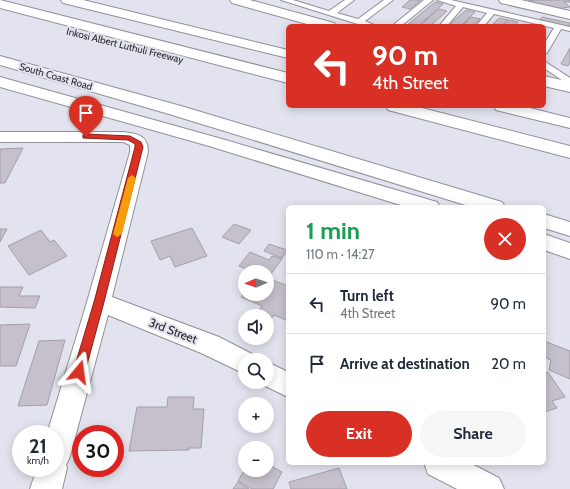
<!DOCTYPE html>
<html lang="en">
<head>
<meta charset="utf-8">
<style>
  :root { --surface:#fff; --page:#f6f6f7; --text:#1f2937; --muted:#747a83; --line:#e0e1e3; --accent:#d93025 }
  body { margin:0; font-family:Cabin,sans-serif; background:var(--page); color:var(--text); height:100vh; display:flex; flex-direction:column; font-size:15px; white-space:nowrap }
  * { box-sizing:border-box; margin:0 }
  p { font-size:13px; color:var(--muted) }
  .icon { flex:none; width:22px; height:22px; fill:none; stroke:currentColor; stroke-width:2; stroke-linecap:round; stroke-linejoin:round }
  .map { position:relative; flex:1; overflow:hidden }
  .side { position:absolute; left:286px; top:205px; width:260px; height:260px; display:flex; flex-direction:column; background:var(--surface); border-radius:6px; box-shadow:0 2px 10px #0003 }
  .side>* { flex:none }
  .banner { position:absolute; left:286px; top:24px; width:260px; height:84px; border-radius:6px; box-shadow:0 2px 10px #0003; background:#d93025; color:#fff; overflow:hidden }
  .needle { width:26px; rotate:268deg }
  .buttons { position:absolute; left:238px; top:265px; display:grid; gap:8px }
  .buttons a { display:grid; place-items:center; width:36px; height:36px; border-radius:50%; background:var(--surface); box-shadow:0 2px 10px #0003; font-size:20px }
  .speed { position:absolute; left:12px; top:425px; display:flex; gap:8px; font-size:20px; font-weight:700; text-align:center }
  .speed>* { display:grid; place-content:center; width:52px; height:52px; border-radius:50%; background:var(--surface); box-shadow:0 2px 10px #0003; line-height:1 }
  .speed small { font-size:10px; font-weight:400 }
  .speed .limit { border:6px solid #d22; background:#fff; color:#111 }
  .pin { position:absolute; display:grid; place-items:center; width:34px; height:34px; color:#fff; margin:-41px -17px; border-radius:50% 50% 50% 0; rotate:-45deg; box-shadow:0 0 4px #0007 }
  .pin .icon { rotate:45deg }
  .me { position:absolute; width:44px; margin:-22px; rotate:16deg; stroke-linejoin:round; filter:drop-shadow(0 0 3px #0008) }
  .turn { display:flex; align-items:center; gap:14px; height:84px; padding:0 20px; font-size:18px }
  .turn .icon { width:52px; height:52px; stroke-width:2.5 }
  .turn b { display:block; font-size:28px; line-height:34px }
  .round { display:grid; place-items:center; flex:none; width:42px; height:42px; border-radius:21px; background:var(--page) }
  .overview { display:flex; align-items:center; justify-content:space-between; height:68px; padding:0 20px }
  h1 { font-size:24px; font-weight:800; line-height:30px; color:#1e9e55 }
  .button { display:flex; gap:8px; margin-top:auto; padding:8px 20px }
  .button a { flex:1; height:46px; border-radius:24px; background:var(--accent); color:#fff; font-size:16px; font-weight:800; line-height:46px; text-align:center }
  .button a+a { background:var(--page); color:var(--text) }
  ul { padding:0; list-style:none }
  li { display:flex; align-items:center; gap:12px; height:60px; padding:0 20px; border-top:1px solid var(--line) }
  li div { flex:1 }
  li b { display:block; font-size:15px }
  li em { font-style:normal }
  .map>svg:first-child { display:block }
</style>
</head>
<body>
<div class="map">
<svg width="570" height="489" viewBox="0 0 570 489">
  <rect width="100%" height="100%" fill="#e2e3ee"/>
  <path fill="#c5c0cb" stroke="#a39fa8" d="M 410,0 L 421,0 L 410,9 L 402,7 Z
    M 528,0 L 570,0 L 570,2 L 564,2 L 570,7 L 554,9 L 533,4 L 534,1 Z
    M 435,2 L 443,4 L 418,26 L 406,26 Z
    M 439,9 L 447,11 L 430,26 L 420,25 Z
    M 466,10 L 475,12 L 461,26 L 448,26 Z
    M 471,17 L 480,19 L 473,26 L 462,26 Z
    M 542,17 L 570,23 L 570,27 L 540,20 Z
    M 499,18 L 508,20 L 502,26 L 491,26 Z
    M 508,20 L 518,22 L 515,26 L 503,26 Z
    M 570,48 L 570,62 L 568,66 L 561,64 Z
    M 23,148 L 5,183 L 0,183 L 0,149 Z
    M 234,224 L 251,230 L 239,244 L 222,237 Z
    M 192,228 L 207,256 L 175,267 L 170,256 L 160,260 L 151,241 Z
    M 0,229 L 7,229 L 0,242 Z
    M 41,230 L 50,242 L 54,240 L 67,256 L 29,275 L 8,246 Z
    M 269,244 L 287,250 L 282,258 L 264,251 Z
    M 250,252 L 269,260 L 272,256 L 282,259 L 271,274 L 259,269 L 257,272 L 254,272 L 239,266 Z
    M 267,278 L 288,286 L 288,321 L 274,315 L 269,321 L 267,320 L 267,316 L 256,315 L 262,306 L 241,297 L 245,291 L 245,294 L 267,294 Z
    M 0,287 L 23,287 L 19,296 L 40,296 L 35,308 L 0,307 Z
    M 30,324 L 16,366 L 0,366 L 0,325 Z
    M 65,340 L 47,405 L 18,406 L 39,341 Z
    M 544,341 L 570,351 L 570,379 L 549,370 L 551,360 L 544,357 Z
    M 548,372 L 565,397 L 552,401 L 557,408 L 544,412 L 544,373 Z
    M 168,397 L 194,397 L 193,409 L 204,409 L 201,448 L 189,448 L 189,450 L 129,451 L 137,407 L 167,407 Z
    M 267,464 L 282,472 L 273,489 L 252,489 L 238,481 L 245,469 L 267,470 Z
    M 339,468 L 347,489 L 291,489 L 289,482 Z
    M 238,482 L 249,489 L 233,489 Z"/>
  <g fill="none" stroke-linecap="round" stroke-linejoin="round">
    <g stroke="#8f909a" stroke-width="2">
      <path id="service" d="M 281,0 L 293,0 L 329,11 L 345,0 L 354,0 L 337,13 L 358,19 L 384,0 L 393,0 L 365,21 L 376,26 L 364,26 Z
        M 424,0 L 433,0 L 401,26 L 392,26 Z
        M 437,0 L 451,0 L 570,27 L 570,31 L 561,29 L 547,53 L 544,54 L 544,44 L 554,28 L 494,14 L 484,26 L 476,26 L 487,13 L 463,7 L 447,26 L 439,26 L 456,6 Z
        M 544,61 L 570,78 L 570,84 L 566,83 L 544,68 Z"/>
    </g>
    <g stroke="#8f909a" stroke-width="2">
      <path id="minor" d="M 230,0 L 250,0 L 334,23 L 336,26 L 314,26 L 232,3 Z
        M 499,0 L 521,0 L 570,11 L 570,19 L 501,3 Z
        M 544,76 L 570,82 L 570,92 L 544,86 Z
        M 0,132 L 123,132 C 138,134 148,135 148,152 L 112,297 L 219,337 L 254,355 L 257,360 L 245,360 L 245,374 L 201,353 L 108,315 L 70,456 L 66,465 L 67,468 L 62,489 L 30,489 L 37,468 L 55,468 L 55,434 L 47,434 L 87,302 L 130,152 L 130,145 L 123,142 L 0,142 Z
        M 267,362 L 288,372 L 288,397 L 257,382 L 267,382 Z
        M 424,463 L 470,463 L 499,478 L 504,489 L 457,489 L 428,474 Z"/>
    </g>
    <g stroke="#8f909a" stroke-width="2">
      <path id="primary" d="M 0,56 L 181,106 L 502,202 L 505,207 L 472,207 L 169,114 L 0,65 Z
        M 0,77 L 222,139 L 437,202 L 440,207 L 407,207 L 209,146 L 0,87 Z
        M 544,214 L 570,222 L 570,236 L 544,228 Z
        M 544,234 L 570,243 L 570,259 L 544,250 Z"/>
    </g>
    <g stroke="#8f909a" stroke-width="2">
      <path id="motorway" d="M 0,0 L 288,73 L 288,83 L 0,8 Z
        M 61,0 L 83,0 L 288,50 L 288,58 L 63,3 Z
        M 386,106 L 414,106 L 570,146 L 570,158 L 388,110 Z
        M 494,106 L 522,106 L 570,118 L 570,128 L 496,110 Z"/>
    </g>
    <use href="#service" fill="#fff" fill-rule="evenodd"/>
    <use href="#minor" fill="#fff" fill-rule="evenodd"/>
    <use href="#primary" fill="#fff" fill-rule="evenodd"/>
    <use href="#motorway" fill="#fff" fill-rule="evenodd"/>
  </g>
  <path fill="#d93025" stroke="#8d1f18" d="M 86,134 L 130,136 L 141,142 L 143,147 L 104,302 L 85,372 L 83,376 L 79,377 L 75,376 L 73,372 L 94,302 L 135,147 L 135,144 L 128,140 L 83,138 L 83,135 Z"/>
  <path fill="#f59e0b" d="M 132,175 L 136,178 L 122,234 L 117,237 L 113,234 L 128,178 Z"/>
  <g text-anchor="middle" stroke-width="4" stroke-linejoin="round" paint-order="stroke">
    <g font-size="10" fill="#27272c" stroke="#e2e3ee">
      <text transform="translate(125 45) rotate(14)" y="4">Inkosi Albert Luthuli Freeway</text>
      <text transform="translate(56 76) rotate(16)" y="4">South Coast Road</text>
    </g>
    <g font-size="12" fill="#27272c" stroke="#e2e3ee">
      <text transform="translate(173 331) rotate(21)" y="4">3rd Street</text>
    </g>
  </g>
</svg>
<div class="buttons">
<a><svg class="needle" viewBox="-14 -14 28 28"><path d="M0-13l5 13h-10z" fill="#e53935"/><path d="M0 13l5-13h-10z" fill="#747a83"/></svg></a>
<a><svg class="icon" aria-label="sound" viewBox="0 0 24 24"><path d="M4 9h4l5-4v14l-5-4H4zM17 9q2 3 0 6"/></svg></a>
<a><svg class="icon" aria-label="search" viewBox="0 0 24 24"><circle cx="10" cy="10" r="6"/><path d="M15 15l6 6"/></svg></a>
<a>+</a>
<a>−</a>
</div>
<div class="speed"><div>21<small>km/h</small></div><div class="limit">30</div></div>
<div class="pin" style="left:86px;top:137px;background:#d93025"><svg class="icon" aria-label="arrive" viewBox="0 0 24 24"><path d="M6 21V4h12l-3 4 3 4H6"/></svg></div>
<svg class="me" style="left:79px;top:372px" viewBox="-20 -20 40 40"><path d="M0-17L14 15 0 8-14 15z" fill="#d93025" stroke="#fff" stroke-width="4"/></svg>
<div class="banner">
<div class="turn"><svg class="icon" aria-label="left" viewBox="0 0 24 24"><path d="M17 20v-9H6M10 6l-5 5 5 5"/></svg><div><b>90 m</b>4th Street</div></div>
</div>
<section class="side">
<div class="overview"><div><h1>1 min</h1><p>110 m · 14:27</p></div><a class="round" style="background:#d93025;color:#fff"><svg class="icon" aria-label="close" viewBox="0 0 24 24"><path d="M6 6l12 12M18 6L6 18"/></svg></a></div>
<ul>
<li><svg class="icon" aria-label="left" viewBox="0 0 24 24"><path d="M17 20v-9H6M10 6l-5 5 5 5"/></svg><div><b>Turn left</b><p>4th Street</p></div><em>90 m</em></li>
<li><svg class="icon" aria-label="arrive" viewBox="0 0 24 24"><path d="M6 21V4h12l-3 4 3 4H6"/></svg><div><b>Arrive at destination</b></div><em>20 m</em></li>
</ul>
<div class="button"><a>Exit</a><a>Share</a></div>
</section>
</div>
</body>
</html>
